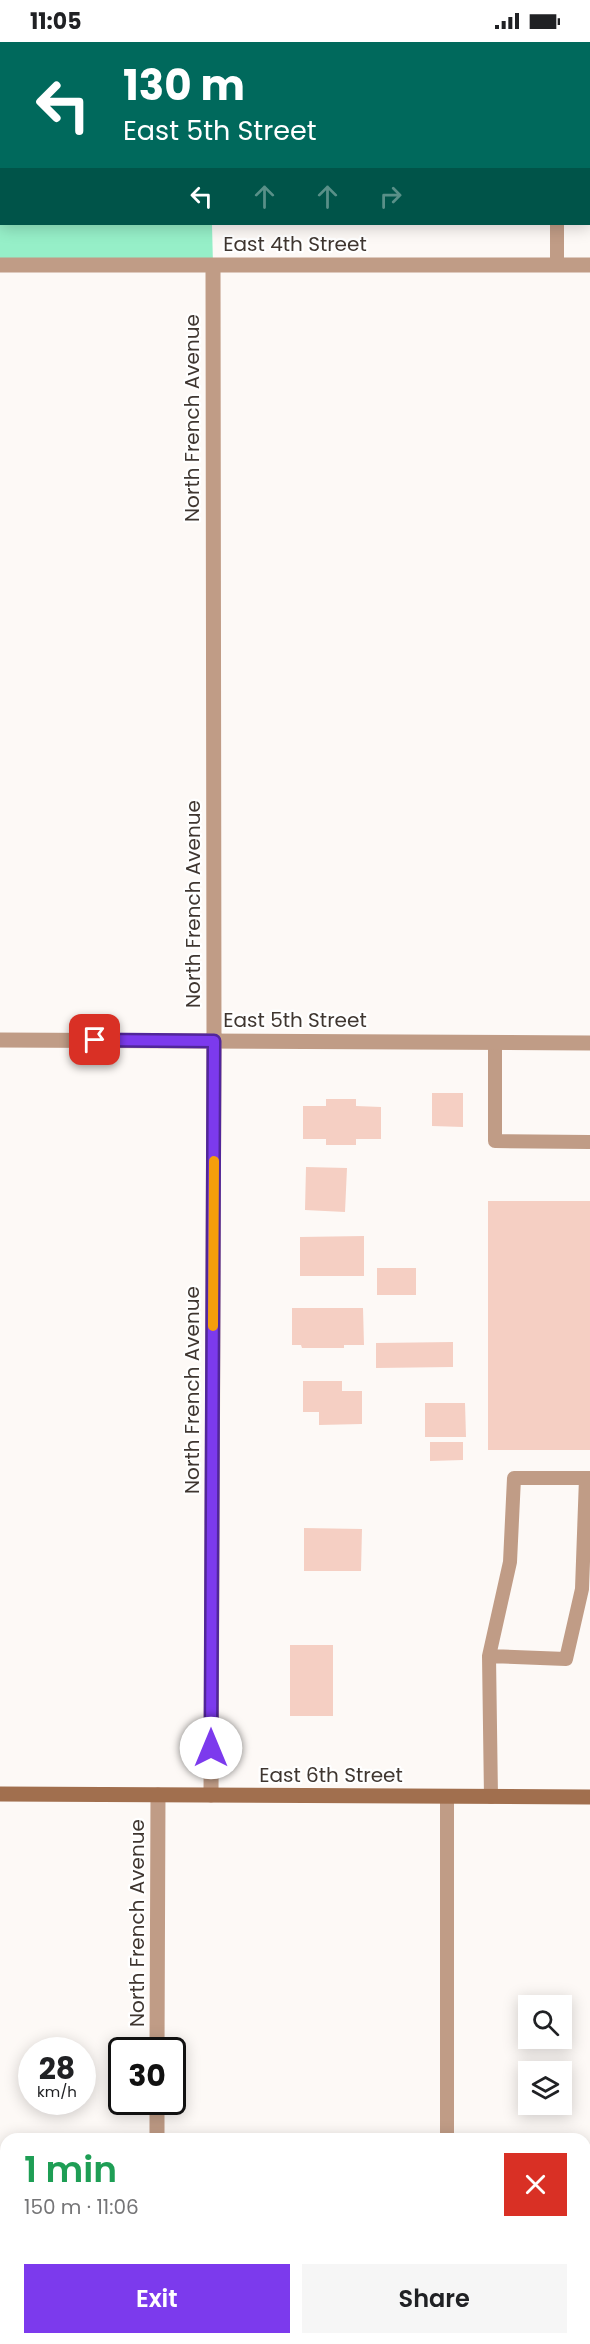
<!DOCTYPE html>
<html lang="en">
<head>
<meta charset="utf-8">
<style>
  :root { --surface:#fff; --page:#f6f6f6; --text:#202124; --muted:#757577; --accent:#7c3aed }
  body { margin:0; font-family:Poppins,sans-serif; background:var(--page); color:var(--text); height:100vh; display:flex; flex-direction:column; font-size:22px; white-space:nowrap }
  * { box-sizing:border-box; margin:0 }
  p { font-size:20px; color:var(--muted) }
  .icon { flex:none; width:33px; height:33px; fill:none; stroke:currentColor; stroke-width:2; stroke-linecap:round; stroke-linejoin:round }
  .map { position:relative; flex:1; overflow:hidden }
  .drawer { position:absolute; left:0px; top:2091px; width:591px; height:212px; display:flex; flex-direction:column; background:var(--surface); border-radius:18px 18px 0 0; box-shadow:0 3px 15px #0003 }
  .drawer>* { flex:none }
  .guide { position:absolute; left:0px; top:0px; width:591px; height:183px; box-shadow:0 3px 15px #0003; background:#00695c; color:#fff; overflow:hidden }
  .controls { position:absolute; left:518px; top:1953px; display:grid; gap:12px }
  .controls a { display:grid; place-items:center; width:54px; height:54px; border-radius:0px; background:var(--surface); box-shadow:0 3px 15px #0003; font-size:30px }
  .speed { position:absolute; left:18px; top:1995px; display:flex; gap:12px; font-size:30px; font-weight:700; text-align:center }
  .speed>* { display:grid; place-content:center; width:78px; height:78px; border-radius:50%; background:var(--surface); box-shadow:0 3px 15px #0003; line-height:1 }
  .speed small { font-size:15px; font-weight:400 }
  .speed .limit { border:3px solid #111; border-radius:9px; background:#fff; color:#111 }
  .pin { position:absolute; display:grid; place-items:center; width:51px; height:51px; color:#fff; margin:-26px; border-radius:12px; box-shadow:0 3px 9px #0006 }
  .me { position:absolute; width:66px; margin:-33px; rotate:0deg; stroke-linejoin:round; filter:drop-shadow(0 0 4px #0008) }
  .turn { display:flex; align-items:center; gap:21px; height:126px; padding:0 24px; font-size:27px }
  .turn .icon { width:78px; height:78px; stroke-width:2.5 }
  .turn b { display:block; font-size:42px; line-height:51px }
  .lanes { display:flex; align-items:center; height:57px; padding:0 24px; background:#0003; justify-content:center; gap:30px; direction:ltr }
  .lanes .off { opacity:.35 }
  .round { display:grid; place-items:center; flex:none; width:63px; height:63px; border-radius:0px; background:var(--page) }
  .headline { display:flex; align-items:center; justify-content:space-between; height:102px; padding:0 24px }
  h1 { font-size:36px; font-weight:600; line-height:45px; color:#1e9e55 }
  .action { display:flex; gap:12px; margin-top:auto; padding:12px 24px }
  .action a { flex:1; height:69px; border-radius:0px; background:var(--accent); color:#fff; font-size:24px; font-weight:600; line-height:69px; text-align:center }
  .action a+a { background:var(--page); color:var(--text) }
  .status { display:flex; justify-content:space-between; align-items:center; height:42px; padding:0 30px; background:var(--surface); direction:ltr }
  .status svg { height:16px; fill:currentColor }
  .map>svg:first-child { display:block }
</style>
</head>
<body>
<div class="status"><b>11:05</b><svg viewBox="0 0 49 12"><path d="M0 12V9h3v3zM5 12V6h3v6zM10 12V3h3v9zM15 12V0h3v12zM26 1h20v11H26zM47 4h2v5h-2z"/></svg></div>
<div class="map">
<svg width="590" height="2302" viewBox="0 0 590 2302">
  <rect width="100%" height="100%" fill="#fdf9f6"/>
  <path fill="#96efc8" d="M 0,0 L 211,0 L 2,2 L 2,182 L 212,182 L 213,223 L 0,223 Z"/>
  <path fill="#f5cfc3" d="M 432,1051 L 463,1051 L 463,1085 L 432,1084 Z
    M 326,1057 L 356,1057 L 356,1064 L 381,1065 L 381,1097 L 356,1097 L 356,1103 L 326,1103 L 326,1097 L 303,1097 L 303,1064 L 326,1064 Z
    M 306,1125 L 347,1126 L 345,1170 L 305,1168 Z
    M 488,1159 L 590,1159 L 590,1408 L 488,1408 Z
    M 364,1194 L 364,1234 L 300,1234 L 300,1195 Z
    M 377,1226 L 416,1226 L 416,1253 L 377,1253 Z
    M 292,1266 L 363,1266 L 364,1303 L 344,1303 L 344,1306 L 302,1306 L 301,1303 L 292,1303 Z
    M 453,1300 L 453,1325 L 376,1326 L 376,1301 Z
    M 303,1339 L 342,1339 L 342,1349 L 362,1349 L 362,1382 L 319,1383 L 319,1370 L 303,1370 Z
    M 425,1361 L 465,1361 L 466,1395 L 425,1395 Z
    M 430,1400 L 463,1400 L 463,1418 L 430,1419 Z
    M 304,1486 L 362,1487 L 361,1529 L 304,1529 Z
    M 290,1603 L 333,1603 L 333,1674 L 290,1674 Z"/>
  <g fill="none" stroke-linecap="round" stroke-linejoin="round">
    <path stroke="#c09c86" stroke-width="14" d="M 557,0 L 557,2
      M 557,182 L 557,223
      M 495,1000 L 495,1099 L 590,1100
      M 489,1614 L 566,1617 L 582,1547 L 586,1436
      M 447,1755 L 447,2097
      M 491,1755 L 489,1614 L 510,1520 L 514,1436 L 590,1436
      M 448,2296 L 448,2302"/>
    <path stroke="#c09c86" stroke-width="15" d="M 0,223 L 590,223
      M 0,998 L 590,1001
      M 211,1753 L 214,999 L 213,223
      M 157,2008 L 158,1753
      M 157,2097 L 157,2060
      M 156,2302 L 156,2296"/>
    <path stroke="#a16f4e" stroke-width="15" d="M 0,1752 L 590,1755"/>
  </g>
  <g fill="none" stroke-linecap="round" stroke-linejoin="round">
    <g stroke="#51269a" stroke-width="15">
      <path id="route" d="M 95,998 L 214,999 L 211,1706"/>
    </g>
    <use href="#route" stroke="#7c3aed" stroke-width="10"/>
    <path stroke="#f59e0b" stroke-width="10" d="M 213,1284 L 214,1119"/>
  </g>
  <g text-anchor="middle" stroke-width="4.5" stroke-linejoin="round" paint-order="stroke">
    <g font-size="20" fill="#3f3630" stroke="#fff">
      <text x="295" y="209">East 4th Street</text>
      <text transform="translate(192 376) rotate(-90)" y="7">North French Avenue</text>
      <text transform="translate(193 862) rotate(-90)" y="7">North French Avenue</text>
      <text x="295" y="985">East 5th Street</text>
      <text transform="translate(192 1348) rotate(-90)" y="7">North French Avenue</text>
      <text x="331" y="1740">East 6th Street</text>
      <text transform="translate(137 1881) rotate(-90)" y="7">North French Avenue</text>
    </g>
  </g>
</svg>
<div class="controls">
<a><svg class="icon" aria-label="search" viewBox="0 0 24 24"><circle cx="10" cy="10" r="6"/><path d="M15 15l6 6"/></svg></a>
<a><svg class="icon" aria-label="layers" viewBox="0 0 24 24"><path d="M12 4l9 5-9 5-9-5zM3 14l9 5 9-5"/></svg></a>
</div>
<div class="speed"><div>28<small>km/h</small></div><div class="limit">30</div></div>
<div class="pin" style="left:95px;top:998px;background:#d93025"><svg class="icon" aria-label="arrive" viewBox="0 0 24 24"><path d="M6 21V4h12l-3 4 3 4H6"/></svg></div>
<svg class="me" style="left:211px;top:1706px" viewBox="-20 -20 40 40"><circle r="19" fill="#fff"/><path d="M0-13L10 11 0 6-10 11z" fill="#7c3aed"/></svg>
<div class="guide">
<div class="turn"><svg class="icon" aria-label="left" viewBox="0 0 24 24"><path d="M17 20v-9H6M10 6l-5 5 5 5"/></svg><div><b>130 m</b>East 5th Street</div></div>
<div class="lanes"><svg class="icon" aria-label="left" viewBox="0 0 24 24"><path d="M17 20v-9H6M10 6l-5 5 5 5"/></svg><svg class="icon off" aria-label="ahead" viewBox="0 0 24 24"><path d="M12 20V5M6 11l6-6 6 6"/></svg><svg class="icon off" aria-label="ahead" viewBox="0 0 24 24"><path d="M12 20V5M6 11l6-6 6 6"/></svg><svg class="icon off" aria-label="right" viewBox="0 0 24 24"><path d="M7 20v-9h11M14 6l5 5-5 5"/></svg></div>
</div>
<section class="drawer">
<div class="headline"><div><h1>1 min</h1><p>150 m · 11:06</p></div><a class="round" style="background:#d93025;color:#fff"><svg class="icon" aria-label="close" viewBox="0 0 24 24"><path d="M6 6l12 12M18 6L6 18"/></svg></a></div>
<div class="action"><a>Exit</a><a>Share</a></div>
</section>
</div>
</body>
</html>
